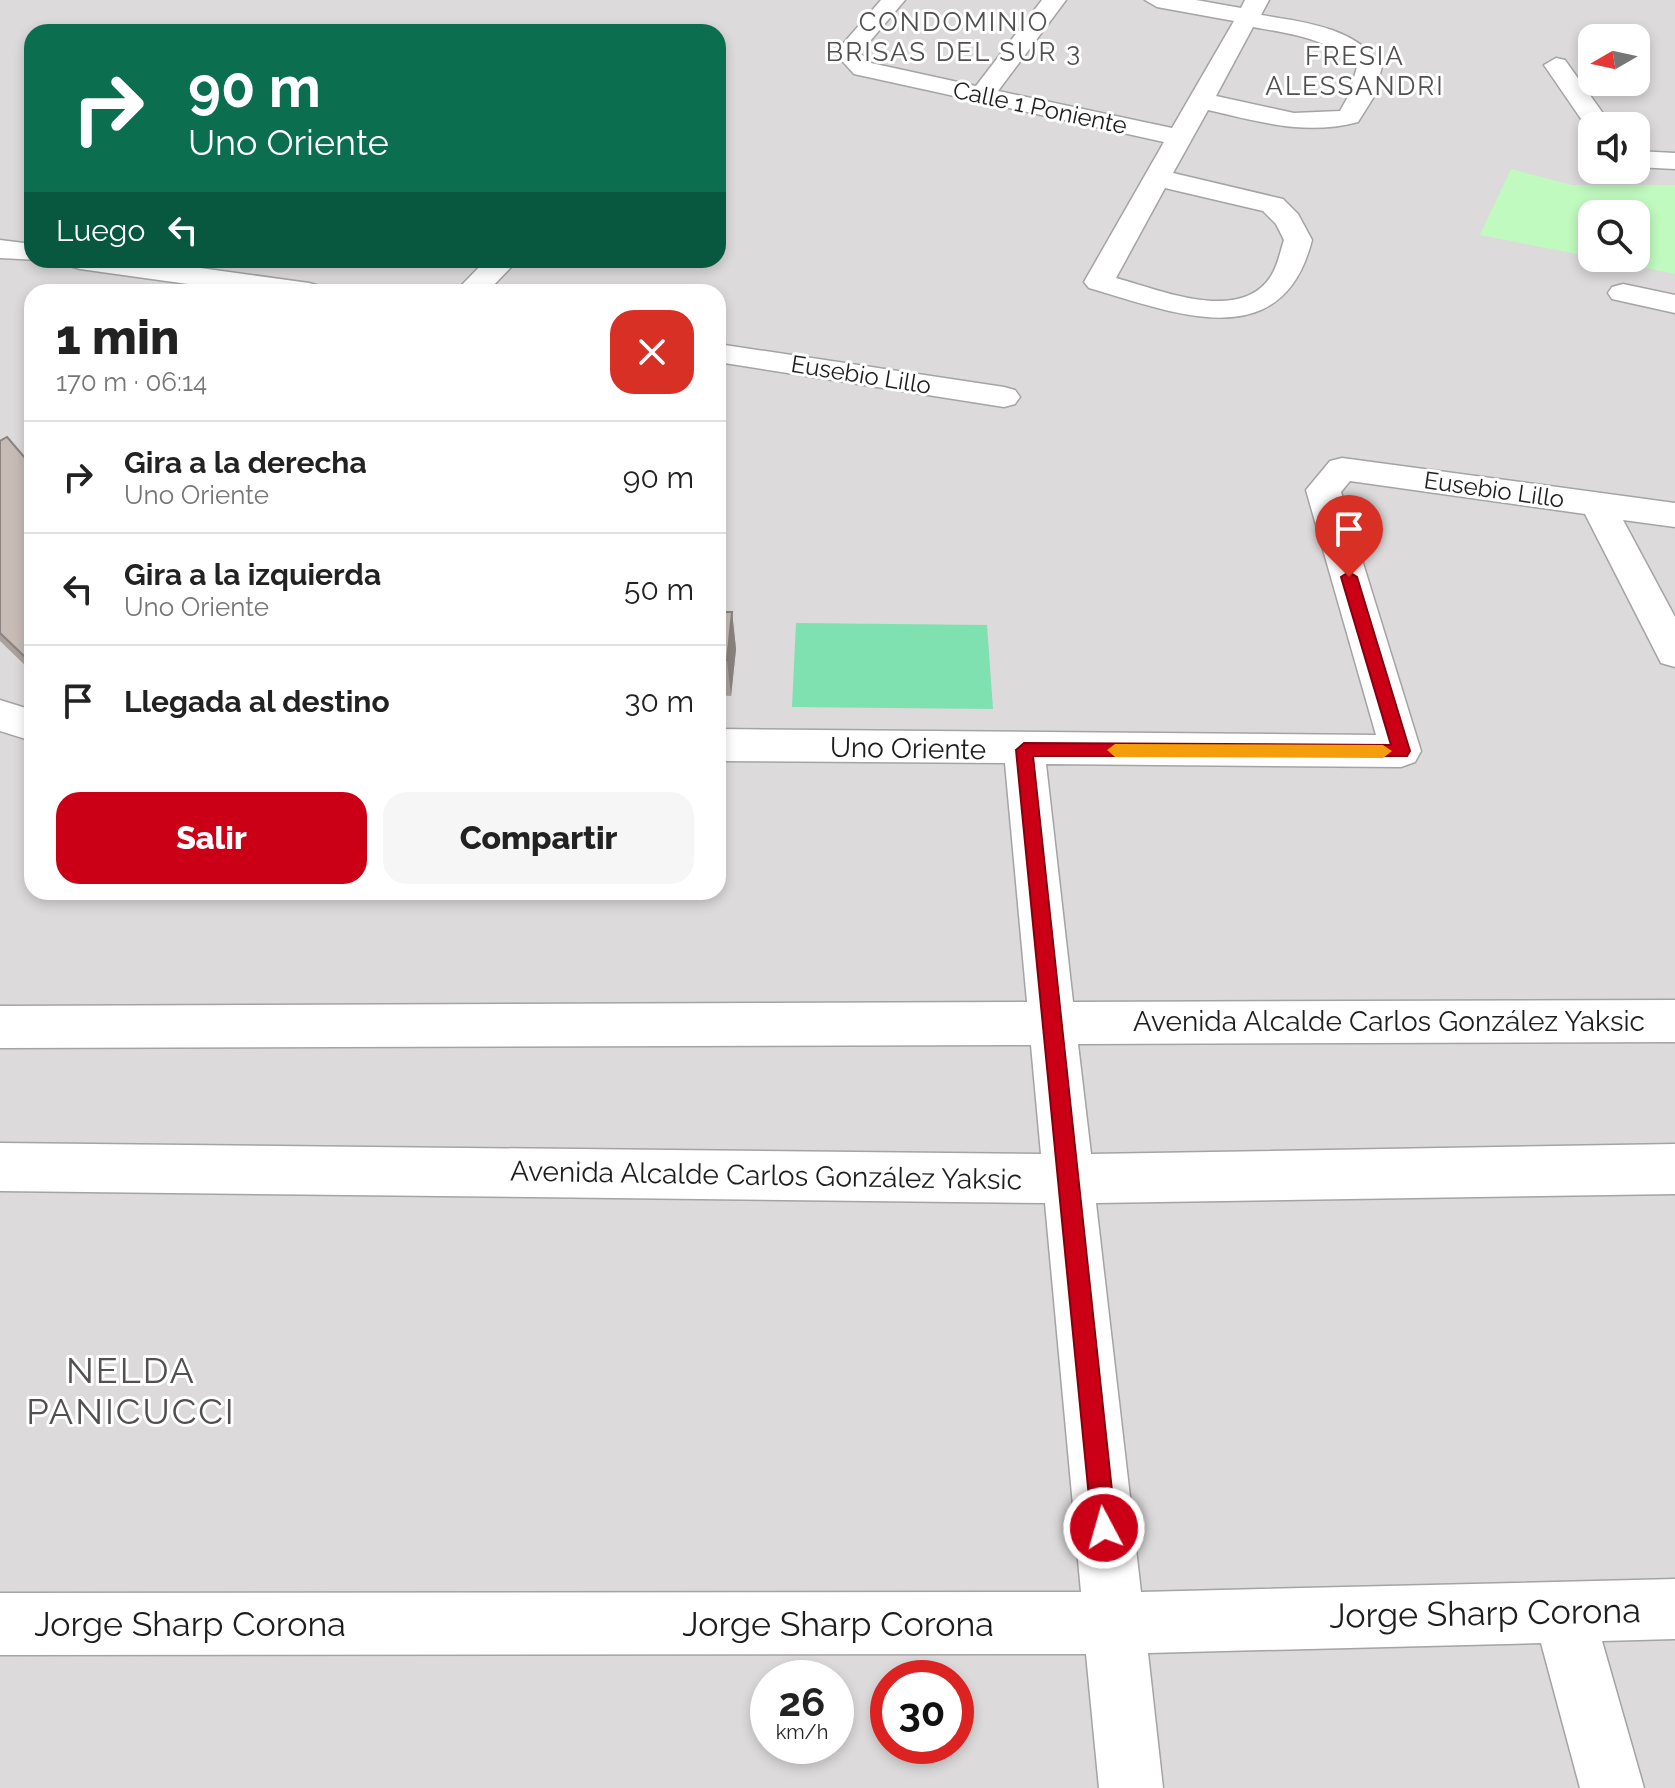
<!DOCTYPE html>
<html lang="es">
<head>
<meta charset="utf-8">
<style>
  :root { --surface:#fff; --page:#f6f6f6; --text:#222; --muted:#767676; --line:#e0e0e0; --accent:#cb0016 }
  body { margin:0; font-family:Raleway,sans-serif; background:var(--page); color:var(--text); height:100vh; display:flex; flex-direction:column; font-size:30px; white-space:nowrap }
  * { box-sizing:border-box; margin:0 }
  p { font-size:26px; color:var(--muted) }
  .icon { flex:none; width:44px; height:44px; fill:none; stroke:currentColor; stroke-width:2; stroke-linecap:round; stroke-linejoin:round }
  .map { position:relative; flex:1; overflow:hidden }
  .sheet { position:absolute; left:24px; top:284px; width:702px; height:616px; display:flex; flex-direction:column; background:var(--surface); border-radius:24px; box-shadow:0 4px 12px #0003 }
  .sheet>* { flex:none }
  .top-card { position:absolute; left:24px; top:24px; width:702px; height:244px; border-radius:24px; box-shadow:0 4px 12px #0003; background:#0b6e4f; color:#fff; overflow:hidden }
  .needle { width:52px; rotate:261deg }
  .tools { position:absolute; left:1578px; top:24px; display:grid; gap:16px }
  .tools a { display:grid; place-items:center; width:72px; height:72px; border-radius:16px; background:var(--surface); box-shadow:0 4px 12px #0003; font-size:40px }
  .speed { position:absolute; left:750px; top:1660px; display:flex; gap:16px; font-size:40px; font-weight:700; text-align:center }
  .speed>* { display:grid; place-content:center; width:104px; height:104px; border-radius:50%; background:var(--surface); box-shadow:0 4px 12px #0003; line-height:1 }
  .speed small { font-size:20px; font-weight:400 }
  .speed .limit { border:12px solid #d22; background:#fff; color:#111 }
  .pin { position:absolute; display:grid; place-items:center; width:68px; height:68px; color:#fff; margin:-82px -34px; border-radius:50% 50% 50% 0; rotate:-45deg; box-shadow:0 0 8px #0007 }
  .pin .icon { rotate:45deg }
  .me { position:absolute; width:88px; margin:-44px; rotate:354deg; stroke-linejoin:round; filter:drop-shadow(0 0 6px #0008) }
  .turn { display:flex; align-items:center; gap:28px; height:168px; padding:0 32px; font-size:36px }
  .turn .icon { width:104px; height:104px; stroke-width:2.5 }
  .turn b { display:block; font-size:56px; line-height:68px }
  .then { display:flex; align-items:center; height:76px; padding:0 32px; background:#0003; gap:16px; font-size:30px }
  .round { display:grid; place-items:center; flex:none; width:84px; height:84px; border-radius:24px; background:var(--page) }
  .head { display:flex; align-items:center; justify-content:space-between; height:136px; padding:0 32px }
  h1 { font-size:48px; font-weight:800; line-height:60px }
  .button { display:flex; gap:16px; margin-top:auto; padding:16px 32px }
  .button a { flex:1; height:92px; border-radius:24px; background:var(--accent); color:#fff; font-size:32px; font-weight:800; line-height:92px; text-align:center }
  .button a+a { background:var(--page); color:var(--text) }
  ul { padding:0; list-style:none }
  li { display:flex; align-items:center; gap:24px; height:112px; padding:0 32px; border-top:2px solid var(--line) }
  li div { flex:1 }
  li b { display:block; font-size:30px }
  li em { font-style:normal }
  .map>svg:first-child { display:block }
</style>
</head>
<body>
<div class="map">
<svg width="1675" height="1788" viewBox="0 0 1675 1788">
  <rect width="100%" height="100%" fill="#efeae3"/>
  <path fill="#dcdadb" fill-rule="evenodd" d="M 0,0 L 1675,0 L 1675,1788 L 0,1788 ZM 32,32 L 718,32 L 718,260 L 32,260 ZM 1592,38 L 1636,38 L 1636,82 L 1592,82 ZM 1592,126 L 1636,126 L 1636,170 L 1592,170 ZM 1592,214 L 1636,214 L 1636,258 L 1592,258 ZM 32,292 L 718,292 L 718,892 L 32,892 ZM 768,1678 L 836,1678 L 836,1746 L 768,1746 ZM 888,1678 L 956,1678 L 956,1746 L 888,1746 Z"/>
  <path fill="#c0fabf" d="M 1511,169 L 1572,185 L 1675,185 L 1675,274 L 1596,258 L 1636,258 L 1636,214 L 1592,214 L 1592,257 L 1480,235 Z"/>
  <path fill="#7fe0b0" d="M 796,623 L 987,625 L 993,709 L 792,707 Z"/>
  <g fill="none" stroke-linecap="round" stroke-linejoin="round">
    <g stroke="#a4a4a4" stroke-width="3">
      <path id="minor" d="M 881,0 L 905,0 L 860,53 L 871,63 L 976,86 L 1042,0 L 1066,0 L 998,91 L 1172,128 L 1234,21 L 1157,7 L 1145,0 L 1196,0 L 1241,8 L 1245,0 L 1269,0 L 1261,15 C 1304,22 1355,27 1382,66 L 1375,95 L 1358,122 C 1306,136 1260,122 1208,110 L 1173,173 L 1283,199 L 1298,214 L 1312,240 C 1282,359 1173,312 1089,288 L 1084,282 L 1164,142 L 854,74 L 835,53 ZM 1253,27 C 1291,34 1330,38 1357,67 L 1349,95 L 1340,111 L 1294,113 L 1216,96 ZM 1165,188 L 1263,211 L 1276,224 L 1284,240 C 1280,252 1278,265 1271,276 C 1240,325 1158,289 1116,278 Z
        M 1556,58 L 1565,60 L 1612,126 L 1592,126 L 1590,132 L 1544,65 Z
        M 1636,151 L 1675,153 L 1675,169 L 1636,167 Z
        M 0,240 L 32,244 L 32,260 L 39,260 L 0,258 Z
        M 65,260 L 143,260 L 309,283 L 320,286 L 324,292 L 245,292 L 80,269 L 70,266 Z
        M 486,260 L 518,260 L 487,292 L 455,292 Z
        M 1623,284 L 1675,295 L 1675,313 L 1612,299 L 1608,293 L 1612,287 Z
        M 718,344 L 1004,387 L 1015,390 L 1020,397 L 1015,404 L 1004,407 L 718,362 Z
        M 1342,458 L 1675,503 L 1675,527 L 1623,520 L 1675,617 L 1675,667 L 1661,663 L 1585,514 L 1350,481 L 1341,492 L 1421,751 L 1415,762 L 1401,767 L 1046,764 L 1073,1002 L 1675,1000 L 1675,1042 L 1078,1044 L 1091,1154 L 1675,1144 L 1675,1194 L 1096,1203 L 1141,1592 L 1675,1579 L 1675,1639 L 1602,1641 L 1644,1788 L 1580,1788 L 1541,1643 L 1148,1653 L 1163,1788 L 1099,1788 L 1086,1654 L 0,1655 L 0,1593 L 1081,1592 L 1045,1203 L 0,1191 L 0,1143 L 1041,1154 L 1031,1045 L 0,1048 L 0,1006 L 1027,1002 L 1005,763 L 718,761 L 718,729 L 1376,735 L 1306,490 L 1330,461 Z
        M 0,700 L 32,710 L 32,741 L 0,731 Z"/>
    </g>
    <use href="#minor" fill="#fff" fill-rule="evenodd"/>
  </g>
  <path fill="#aba19d" d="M 0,441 L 32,466 L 32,672 L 0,641 Z
    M 718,612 L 732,612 L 736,649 L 731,696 L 718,695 Z"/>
  <path fill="#8b837f" d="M 732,612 L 736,649 L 731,696 L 727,660 Z"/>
  <path fill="#c7bbb6" stroke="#8b837f" stroke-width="2" d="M 7,437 L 32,466 L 32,656 L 24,656 L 0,633 L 0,441 Z
    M 718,612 L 732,612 L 727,660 L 718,660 Z"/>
  <path fill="#cb0016" stroke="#84000e" stroke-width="2" d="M 1349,572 L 1357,577 L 1410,751 L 1407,756 L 1033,756 L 1116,1528 L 1113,1537 L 1104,1540 L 1095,1537 L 1092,1528 L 1016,750 L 1024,743 L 1391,745 L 1341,577 Z"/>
  <path fill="#f59e0b" d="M 1115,744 L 1383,745 L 1392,751 L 1383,758 L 1115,757 L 1107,750 Z"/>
  <g text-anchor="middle" stroke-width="6" stroke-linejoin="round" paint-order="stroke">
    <g font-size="24" fill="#1d1d1d" stroke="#fff">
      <text transform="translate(1040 108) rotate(12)" y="8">Calle 1 Poniente</text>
      <text transform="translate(861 375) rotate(9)" y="8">Eusebio Lillo</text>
      <text transform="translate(1494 490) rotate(8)" y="8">Eusebio Lillo</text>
    </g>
    <g font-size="26" letter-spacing="2" fill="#505050" stroke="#fff">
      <text x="954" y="31">CONDOMINIO<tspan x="954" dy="30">BRISAS DEL SUR 3</tspan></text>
      <text x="1355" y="65">FRESIA<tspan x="1355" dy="30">ALESSANDRI</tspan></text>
    </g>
    <g font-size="28" fill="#1d1d1d" stroke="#fff">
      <text transform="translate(908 748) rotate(1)" y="10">Uno Oriente</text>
      <text x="1389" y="1031">Avenida Alcalde Carlos González Yaksic</text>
      <text transform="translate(766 1175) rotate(1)" y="10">Avenida Alcalde Carlos González Yaksic</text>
    </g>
    <g font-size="34" fill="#1d1d1d" stroke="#fff">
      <text transform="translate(1485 1613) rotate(-1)" y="12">Jorge Sharp Corona</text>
      <text x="190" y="1636">Jorge Sharp Corona</text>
      <text x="838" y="1636">Jorge Sharp Corona</text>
    </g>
    <g font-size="36" letter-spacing="2" fill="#505050" stroke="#fff">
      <text x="131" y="1383">NELDA<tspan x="131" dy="41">PANICUCCI</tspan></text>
    </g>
  </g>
</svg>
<div class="tools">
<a><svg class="needle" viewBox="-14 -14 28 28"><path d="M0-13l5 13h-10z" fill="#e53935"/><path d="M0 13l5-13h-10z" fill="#767676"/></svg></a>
<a><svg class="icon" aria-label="sound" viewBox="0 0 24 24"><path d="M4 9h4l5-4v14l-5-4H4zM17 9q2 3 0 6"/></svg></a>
<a><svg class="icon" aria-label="search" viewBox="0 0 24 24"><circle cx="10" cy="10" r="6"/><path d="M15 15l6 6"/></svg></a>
</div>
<div class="speed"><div>26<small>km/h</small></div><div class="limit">30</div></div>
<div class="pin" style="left:1349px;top:577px;background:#d93025"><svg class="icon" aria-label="arrive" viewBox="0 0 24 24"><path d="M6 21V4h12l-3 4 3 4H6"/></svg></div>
<svg class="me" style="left:1104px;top:1528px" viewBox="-20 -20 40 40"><circle r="17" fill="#cb0016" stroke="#fff" stroke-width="3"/><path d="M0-11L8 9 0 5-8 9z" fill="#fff"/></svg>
<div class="top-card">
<div class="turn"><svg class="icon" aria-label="right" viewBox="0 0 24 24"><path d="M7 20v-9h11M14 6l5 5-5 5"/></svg><div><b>90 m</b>Uno Oriente</div></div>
<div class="then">Luego<svg class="icon" aria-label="left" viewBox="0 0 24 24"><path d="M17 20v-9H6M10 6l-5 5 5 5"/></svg></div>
</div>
<section class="sheet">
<div class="head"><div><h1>1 min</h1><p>170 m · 06:14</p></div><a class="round" style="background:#d93025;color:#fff"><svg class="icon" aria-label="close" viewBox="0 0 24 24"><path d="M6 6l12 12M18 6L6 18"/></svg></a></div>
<ul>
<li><svg class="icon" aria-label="right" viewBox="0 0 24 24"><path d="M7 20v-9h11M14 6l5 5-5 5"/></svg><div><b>Gira a la derecha</b><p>Uno Oriente</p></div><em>90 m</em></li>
<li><svg class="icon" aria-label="left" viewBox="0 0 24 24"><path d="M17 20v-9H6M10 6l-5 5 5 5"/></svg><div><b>Gira a la izquierda</b><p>Uno Oriente</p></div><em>50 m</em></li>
<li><svg class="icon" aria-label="arrive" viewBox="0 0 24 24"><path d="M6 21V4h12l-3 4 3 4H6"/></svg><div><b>Llegada al destino</b></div><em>30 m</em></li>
</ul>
<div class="button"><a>Salir</a><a>Compartir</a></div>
</section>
</div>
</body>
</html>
